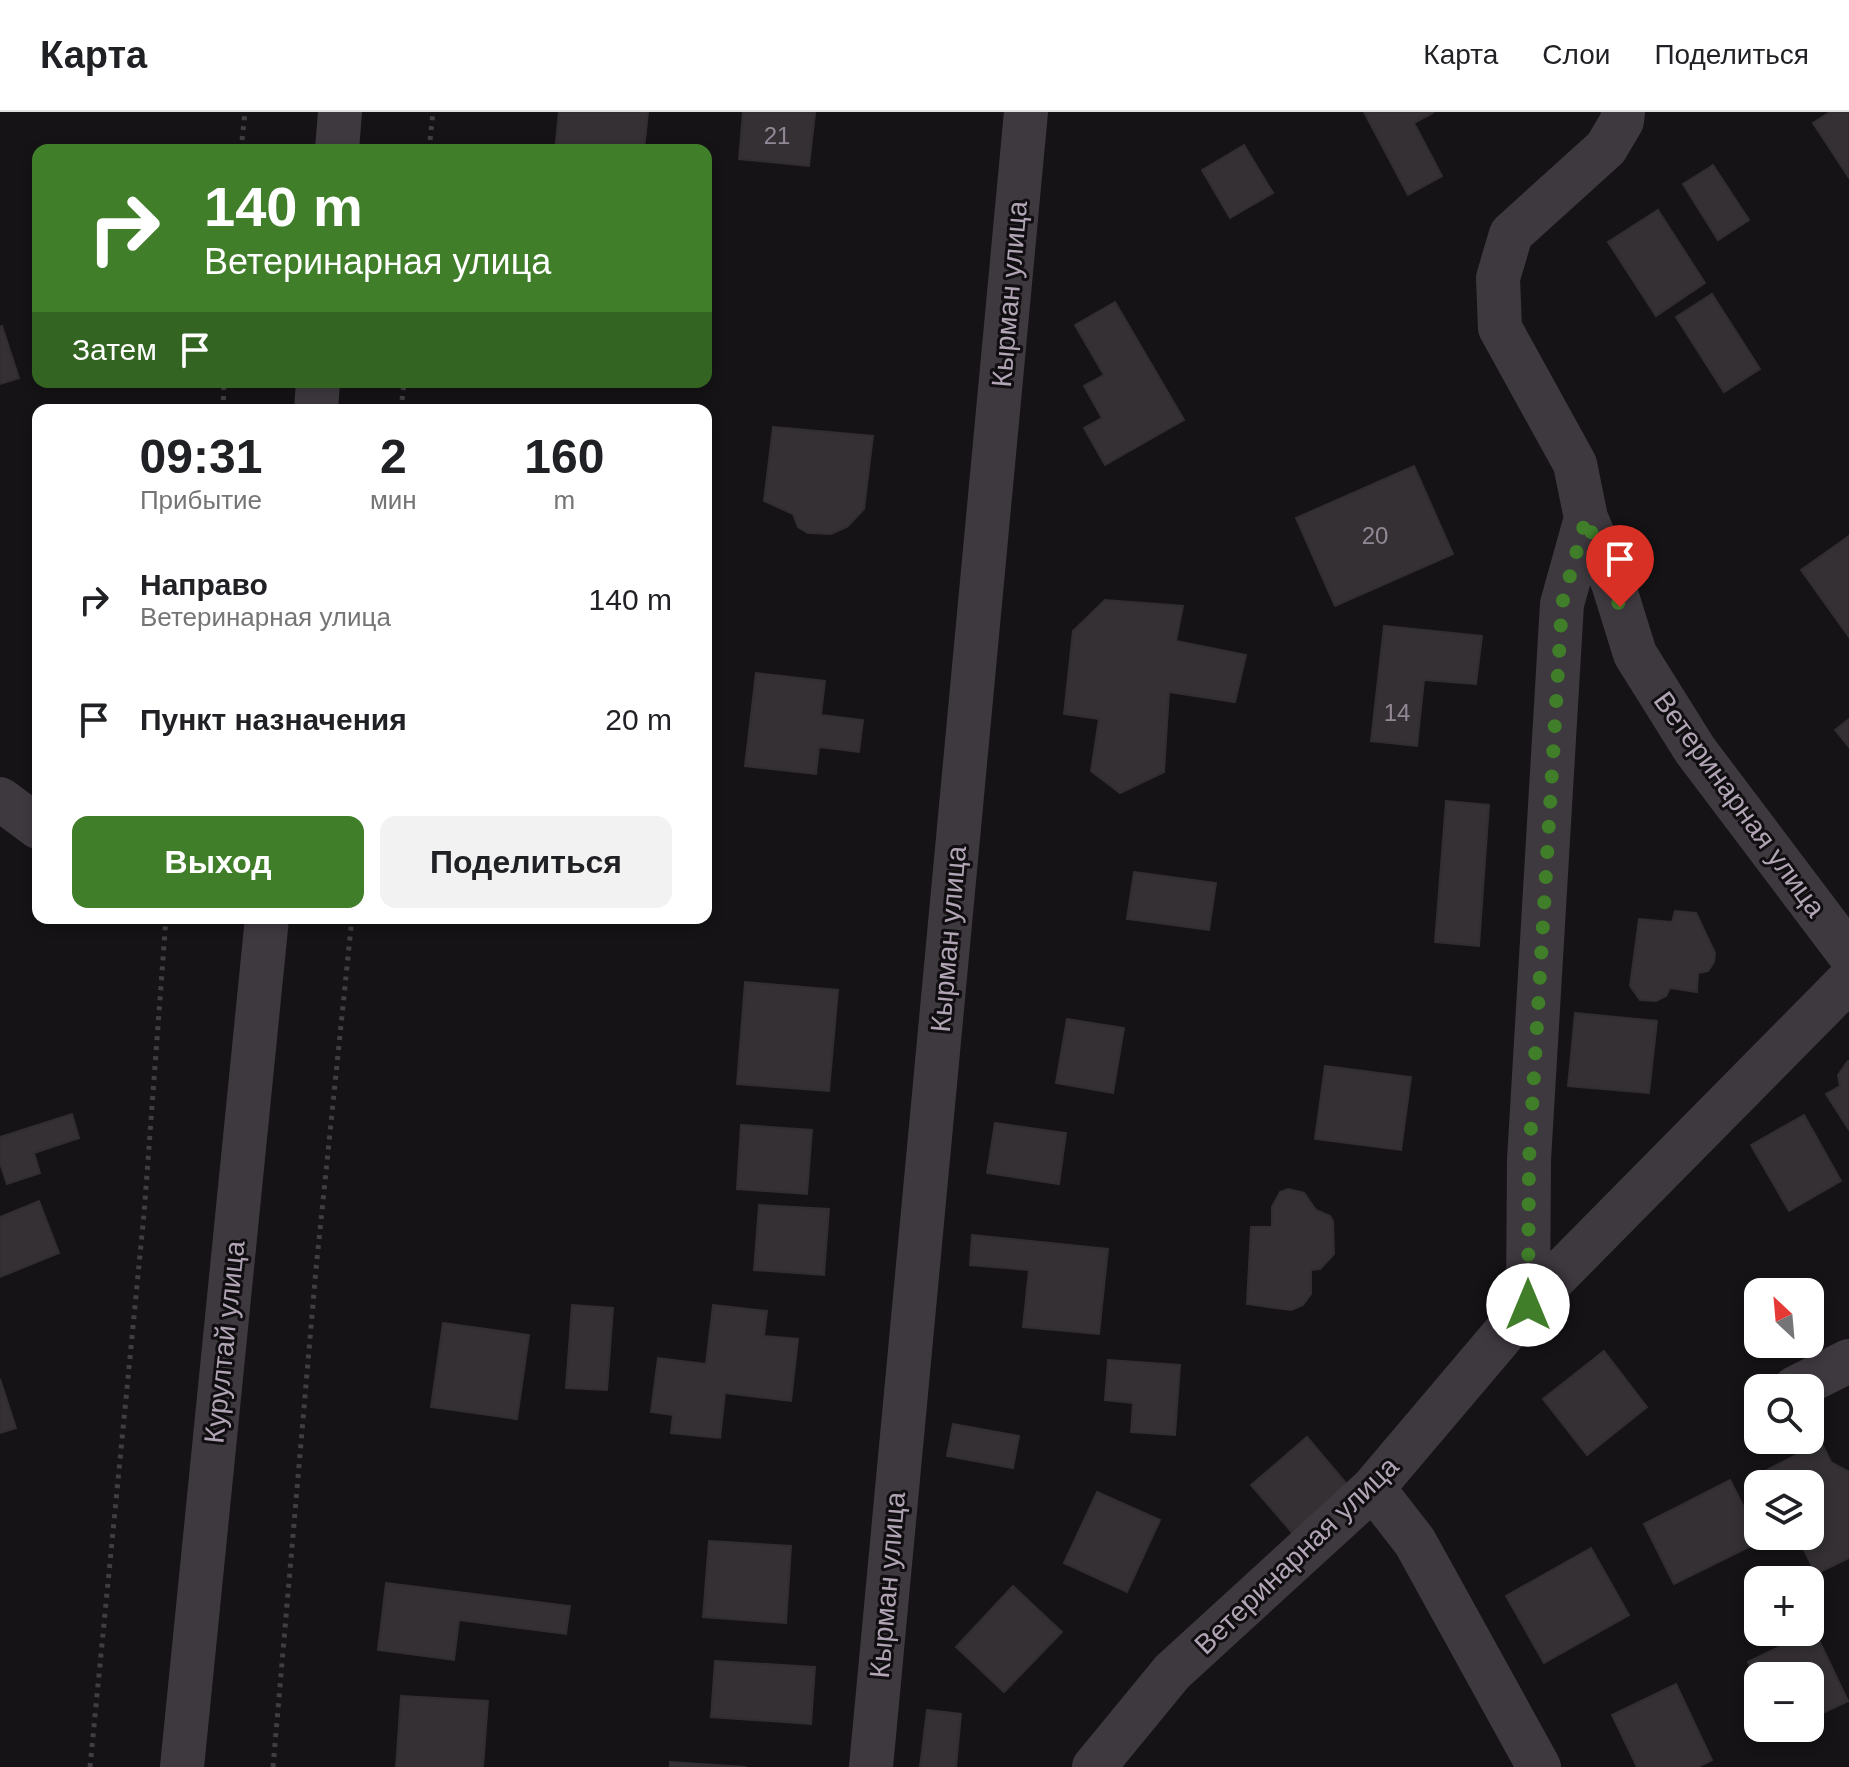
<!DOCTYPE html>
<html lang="ru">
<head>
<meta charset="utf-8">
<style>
  :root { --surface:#fff; --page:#f2f2f2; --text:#202124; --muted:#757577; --line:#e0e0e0; --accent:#407e2a }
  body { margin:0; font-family:Arial,sans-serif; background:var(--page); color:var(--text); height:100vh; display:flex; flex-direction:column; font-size:30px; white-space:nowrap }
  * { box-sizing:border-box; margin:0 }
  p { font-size:26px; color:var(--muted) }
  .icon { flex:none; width:44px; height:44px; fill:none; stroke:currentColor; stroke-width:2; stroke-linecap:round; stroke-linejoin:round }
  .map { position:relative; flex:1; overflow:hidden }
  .sheet { position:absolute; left:32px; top:292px; width:680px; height:520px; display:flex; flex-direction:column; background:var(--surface); border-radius:16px; box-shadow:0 4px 12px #0003 }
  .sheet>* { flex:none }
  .banner { position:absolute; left:32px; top:32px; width:680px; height:244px; border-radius:16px; box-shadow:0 4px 12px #0003; background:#407e2a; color:#fff; overflow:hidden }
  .needle { width:52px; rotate:334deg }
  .tools { position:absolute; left:1744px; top:1166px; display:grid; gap:16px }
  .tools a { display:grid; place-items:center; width:80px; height:80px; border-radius:16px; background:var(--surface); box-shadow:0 4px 12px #0003; font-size:40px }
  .pin { position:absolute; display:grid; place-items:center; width:68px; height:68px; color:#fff; margin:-82px -34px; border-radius:50% 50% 50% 0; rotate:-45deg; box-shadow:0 0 8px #0007 }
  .pin .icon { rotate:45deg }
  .me { position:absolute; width:88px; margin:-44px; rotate:0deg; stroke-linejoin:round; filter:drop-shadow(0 0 6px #0008) }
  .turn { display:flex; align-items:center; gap:28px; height:168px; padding:0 40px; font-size:36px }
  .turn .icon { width:104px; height:104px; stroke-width:2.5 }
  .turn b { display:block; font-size:56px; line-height:68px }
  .then { display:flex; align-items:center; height:76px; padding:0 40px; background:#0003; gap:16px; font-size:30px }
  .eta { display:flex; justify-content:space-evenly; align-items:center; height:136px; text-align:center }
  .eta b { font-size:48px; font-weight:800; line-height:56px }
  .action { display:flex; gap:16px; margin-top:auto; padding:16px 40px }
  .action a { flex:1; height:92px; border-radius:16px; background:var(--accent); color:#fff; font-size:32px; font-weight:800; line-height:92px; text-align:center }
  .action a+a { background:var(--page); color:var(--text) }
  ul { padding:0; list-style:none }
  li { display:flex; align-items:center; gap:24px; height:120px; padding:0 40px }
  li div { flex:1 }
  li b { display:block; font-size:30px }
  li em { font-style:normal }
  header { display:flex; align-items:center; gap:48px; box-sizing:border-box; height:112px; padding:0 40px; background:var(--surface); border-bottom:2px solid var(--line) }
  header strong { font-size:38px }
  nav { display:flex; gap:44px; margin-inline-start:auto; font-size:28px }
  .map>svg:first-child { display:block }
</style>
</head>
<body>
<header>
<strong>Карта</strong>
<nav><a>Карта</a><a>Слои</a><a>Поделиться</a></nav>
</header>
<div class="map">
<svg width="1849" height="1655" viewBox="0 0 1849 1655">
  <rect width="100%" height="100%" fill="#151315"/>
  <path fill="#343034" stroke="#312d31" stroke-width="2" d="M 559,0 L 648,0 L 644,38 L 555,38 Z
    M 743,0 L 815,1 L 809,54 L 739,47 Z
    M 1364,0 L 1434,0 L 1414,11 L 1442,64 L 1408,83 Z
    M 1830,0 L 1849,0 L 1849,66 L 1813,11 Z
    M 1244,33 L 1273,81 L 1230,106 L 1202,58 Z
    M 1713,53 L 1749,108 L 1718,128 L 1683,72 Z
    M 1658,98 L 1705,171 L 1656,204 L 1608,130 Z
    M 1712,182 L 1760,257 L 1724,280 L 1676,205 Z
    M 1115,190 L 1184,308 L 1105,353 L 1084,316 L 1102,306 L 1084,274 L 1104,263 L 1075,213 Z
    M 2,214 L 19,266 L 0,272 L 0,215 Z
    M 773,315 L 873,324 L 864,397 L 847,415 L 831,422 L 808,421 L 798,415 L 793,402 L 764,389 Z
    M 1414,354 L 1453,442 L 1335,494 L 1296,406 Z
    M 1849,424 L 1849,525 L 1801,458 Z
    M 1105,488 L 1183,494 L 1176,529 L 1246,543 L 1235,590 L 1169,580 L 1164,660 L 1120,681 L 1091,659 L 1099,607 L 1064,602 L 1073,519 Z
    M 1384,514 L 1482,524 L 1476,572 L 1424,568 L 1417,634 L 1371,629 Z
    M 756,561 L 825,569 L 821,603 L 863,608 L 859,640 L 819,635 L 816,662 L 745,654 Z
    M 1849,607 L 1849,635 L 1835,618 Z
    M 1446,689 L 1489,693 L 1479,834 L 1435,830 Z
    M 1134,760 L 1216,771 L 1209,818 L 1127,807 Z
    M 1675,799 L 1696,801 L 1715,841 L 1714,850 L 1708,859 L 1698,861 L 1697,880 L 1670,876 L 1666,884 L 1656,889 L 1640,888 L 1630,874 L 1639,807 L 1672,810 Z
    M 745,870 L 838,878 L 829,979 L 737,972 Z
    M 1575,901 L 1657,909 L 1649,981 L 1568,974 Z
    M 1067,907 L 1124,916 L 1113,981 L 1056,971 Z
    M 1848,949 L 1849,949 L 1849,1018 L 1826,982 L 1840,974 L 1838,963 Z
    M 1325,954 L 1411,965 L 1401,1038 L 1315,1027 Z
    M 72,1002 L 79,1026 L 34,1041 L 40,1061 L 7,1072 L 0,1051 L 0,1025 Z
    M 1804,1003 L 1841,1069 L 1789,1099 L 1751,1033 Z
    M 995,1011 L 1066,1021 L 1059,1072 L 987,1061 Z
    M 741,1013 L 812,1018 L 807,1082 L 737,1077 Z
    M 1288,1077 L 1304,1081 L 1316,1098 L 1330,1104 L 1333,1109 L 1334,1142 L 1320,1157 L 1311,1158 L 1311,1182 L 1303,1193 L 1291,1198 L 1247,1192 L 1251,1115 L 1272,1115 L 1272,1095 L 1280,1080 Z
    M 39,1089 L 59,1141 L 0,1165 L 0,1105 Z
    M 759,1093 L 829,1097 L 824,1163 L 754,1158 Z
    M 972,1123 L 1108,1137 L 1099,1222 L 1023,1215 L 1029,1158 L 970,1153 Z
    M 572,1193 L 613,1196 L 607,1278 L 566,1276 Z
    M 713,1193 L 767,1199 L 764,1224 L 798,1227 L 791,1289 L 725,1281 L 720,1326 L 671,1321 L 673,1303 L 651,1300 L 658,1246 L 706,1252 Z
    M 443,1211 L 529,1223 L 517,1307 L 431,1295 Z
    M 1604,1239 L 1647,1295 L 1587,1343 L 1543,1287 Z
    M 1108,1248 L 1180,1253 L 1175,1323 L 1131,1320 L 1133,1291 L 1105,1288 Z
    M 0,1267 L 16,1316 L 0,1321 Z
    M 953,1312 L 1019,1324 L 1013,1356 L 947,1344 Z
    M 1307,1325 L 1350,1376 L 1295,1424 L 1251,1373 Z
    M 1821,1330 L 1831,1350 L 1849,1360 L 1849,1446 L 1816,1462 L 1797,1424 L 1810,1424 L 1810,1372 L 1771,1372 L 1765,1359 Z
    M 1730,1368 L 1761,1429 L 1674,1472 L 1644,1412 Z
    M 1097,1380 L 1160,1408 L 1127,1480 L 1064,1451 Z
    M 709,1429 L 791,1434 L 786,1511 L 703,1505 Z
    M 1591,1436 L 1629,1503 L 1544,1551 L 1506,1484 Z
    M 386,1471 L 570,1494 L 566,1522 L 459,1508 L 454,1548 L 378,1538 Z
    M 1013,1474 L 1062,1520 L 1004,1580 L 956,1535 Z
    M 1814,1518 L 1848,1589 L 1810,1607 L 1810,1564 L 1758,1564 L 1758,1570 L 1748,1550 Z
    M 715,1549 L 815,1555 L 811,1612 L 711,1605 Z
    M 1676,1572 L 1712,1648 L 1698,1655 L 1637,1655 L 1612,1603 Z
    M 401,1584 L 488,1589 L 483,1655 L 396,1655 Z
    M 927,1598 L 961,1602 L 956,1655 L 920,1655 Z
    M 670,1650 L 746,1655 L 670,1655 Z"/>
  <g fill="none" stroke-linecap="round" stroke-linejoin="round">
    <path stroke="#423d43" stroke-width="5" stroke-dasharray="4 6" stroke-linecap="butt" d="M 241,38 L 245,0
      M 429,38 L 433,0
      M 223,298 L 224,270
      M 401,298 L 404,270
      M 90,1655 L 144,1102 L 166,806
      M 273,1655 L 316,1157 L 352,806"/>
    <path stroke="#3e393f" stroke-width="44" d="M 337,38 L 340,0
      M 316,298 L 318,270
      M 1586,406 L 1613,471 L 1635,542 L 1695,638 L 1849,842
      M 0,687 L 38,715
      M 1528,1193 L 1529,1048 L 1562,492 L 1586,406 L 1575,352 L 1500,216 L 1498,166 L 1511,122 L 1606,36 L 1622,9 L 1623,0
      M 1795,1276 L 1849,1249
      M 1373,1376 L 1415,1430 L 1539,1655
      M 182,1655 L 267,806
      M 871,1655 L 1026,0
      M 1094,1655 L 1172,1560 L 1373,1376 L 1528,1193 L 1849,868"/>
  </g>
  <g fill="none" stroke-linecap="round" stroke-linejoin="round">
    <path stroke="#407e2a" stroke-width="14" stroke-dasharray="0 25.2" d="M 1528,1193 L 1529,1048 L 1562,492 L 1586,406 L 1620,495"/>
  </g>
  <g text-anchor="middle" stroke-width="6" stroke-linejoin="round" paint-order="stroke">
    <g font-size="24" fill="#928895">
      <text x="777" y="32">21</text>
      <text x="1375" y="432">20</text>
      <text x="1397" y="609">14</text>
    </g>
    <g font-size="28" fill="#b1a5b5" stroke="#100e10">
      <text transform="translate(1009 182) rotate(-85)" y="10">Кырман улица</text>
      <text transform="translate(1740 692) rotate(54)" y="10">Ветеринарная улица</text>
      <text transform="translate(948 827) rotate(-85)" y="10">Кырман улица</text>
      <text transform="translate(224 1230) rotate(-84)" y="10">Курултай улица</text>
      <text transform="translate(1296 1443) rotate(-44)" y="10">Ветеринарная улица</text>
      <text transform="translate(887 1473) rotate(-85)" y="10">Кырман улица</text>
    </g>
  </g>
</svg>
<div class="tools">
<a><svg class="needle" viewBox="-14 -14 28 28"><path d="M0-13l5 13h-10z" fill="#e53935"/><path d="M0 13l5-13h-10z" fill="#757577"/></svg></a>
<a><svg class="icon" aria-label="search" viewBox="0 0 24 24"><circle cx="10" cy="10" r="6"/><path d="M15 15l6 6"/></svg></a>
<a><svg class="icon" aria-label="layers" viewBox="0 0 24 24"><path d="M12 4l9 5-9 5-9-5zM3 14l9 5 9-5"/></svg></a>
<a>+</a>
<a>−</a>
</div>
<div class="pin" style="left:1620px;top:495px;background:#d93025"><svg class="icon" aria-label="arrive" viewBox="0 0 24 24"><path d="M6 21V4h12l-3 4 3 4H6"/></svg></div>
<svg class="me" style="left:1528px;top:1193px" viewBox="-20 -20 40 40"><circle r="19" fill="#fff"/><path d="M0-13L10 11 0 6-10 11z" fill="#407e2a"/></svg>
<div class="banner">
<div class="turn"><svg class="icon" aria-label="right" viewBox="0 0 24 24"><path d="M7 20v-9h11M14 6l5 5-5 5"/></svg><div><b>140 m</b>Ветеринарная улица</div></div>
<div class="then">Затем<svg class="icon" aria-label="arrive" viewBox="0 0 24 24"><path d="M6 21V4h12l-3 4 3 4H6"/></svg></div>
</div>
<section class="sheet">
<div class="eta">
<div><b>09:31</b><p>Прибытие</p></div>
<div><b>2</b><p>мин</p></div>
<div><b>160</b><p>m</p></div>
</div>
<ul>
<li><svg class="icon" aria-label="right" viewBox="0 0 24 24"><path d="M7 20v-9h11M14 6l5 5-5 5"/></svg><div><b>Направо</b><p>Ветеринарная улица</p></div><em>140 m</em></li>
<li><svg class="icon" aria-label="arrive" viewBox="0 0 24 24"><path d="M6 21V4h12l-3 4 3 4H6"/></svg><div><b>Пункт назначения</b></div><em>20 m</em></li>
</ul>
<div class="action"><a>Выход</a><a>Поделиться</a></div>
</section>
</div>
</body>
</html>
